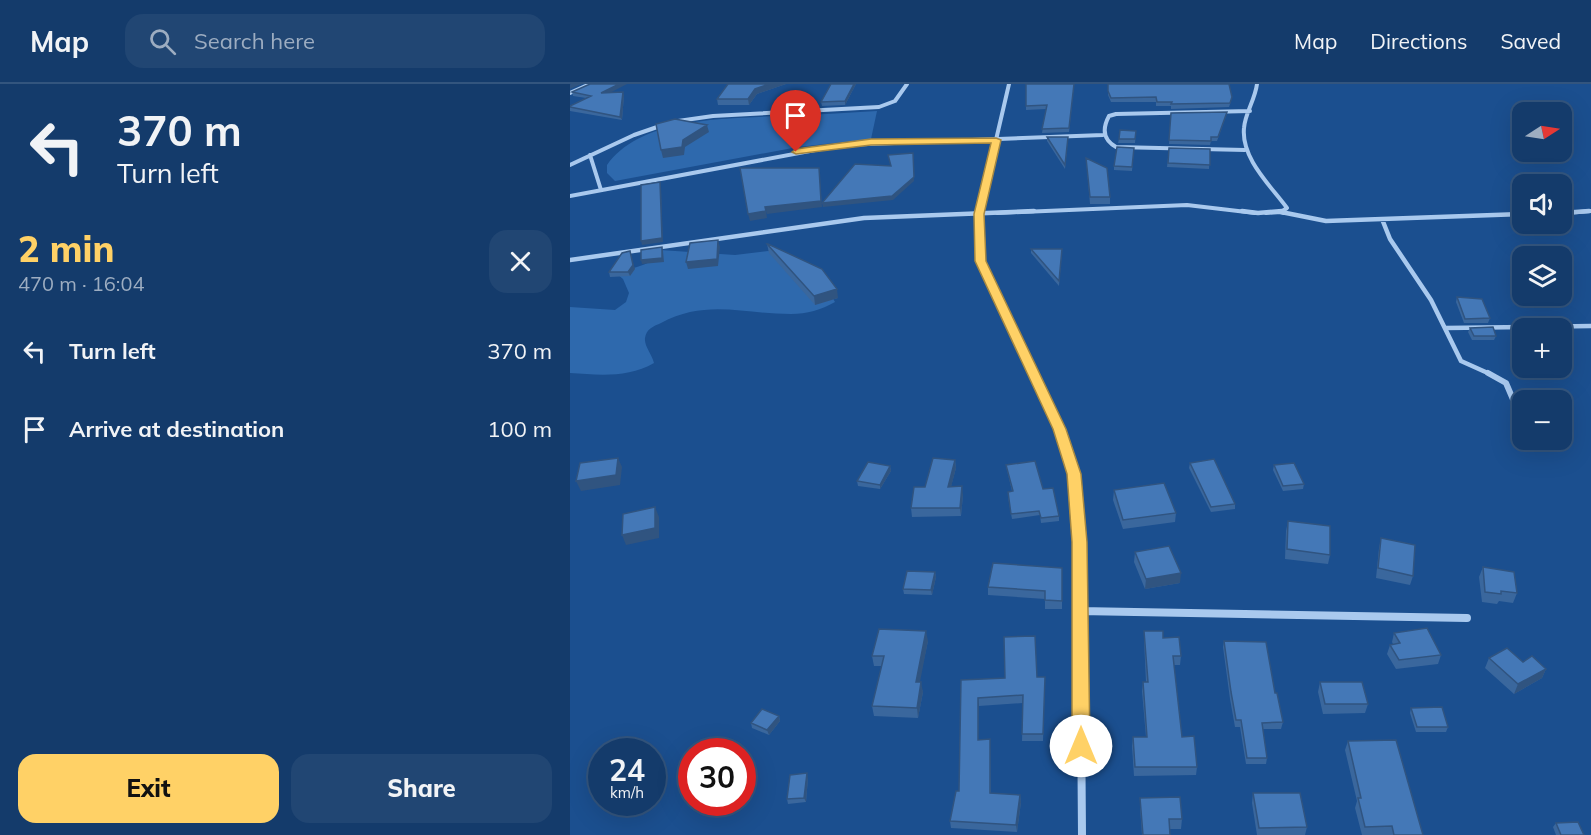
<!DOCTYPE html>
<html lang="en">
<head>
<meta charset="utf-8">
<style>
  :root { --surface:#143b6b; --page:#214673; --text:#f1f3f6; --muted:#9dadc1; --line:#33557e; --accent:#ffd166 }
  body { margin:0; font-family:Mulish,sans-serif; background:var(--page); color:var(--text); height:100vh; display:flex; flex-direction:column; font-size:22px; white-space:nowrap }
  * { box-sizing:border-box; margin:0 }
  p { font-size:20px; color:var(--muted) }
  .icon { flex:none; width:33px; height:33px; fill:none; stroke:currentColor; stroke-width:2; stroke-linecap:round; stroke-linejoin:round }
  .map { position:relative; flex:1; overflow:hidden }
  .panel { display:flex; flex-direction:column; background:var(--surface); width:570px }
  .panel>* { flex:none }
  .hud { background:#143b6b; color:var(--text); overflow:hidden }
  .needle { width:39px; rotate:78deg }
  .buttons { position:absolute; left:942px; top:18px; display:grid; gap:12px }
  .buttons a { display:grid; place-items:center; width:60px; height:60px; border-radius:12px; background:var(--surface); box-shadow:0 6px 24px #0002,0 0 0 2px var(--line); font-size:30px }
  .speed { position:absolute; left:18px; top:654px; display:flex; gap:12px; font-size:30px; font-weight:700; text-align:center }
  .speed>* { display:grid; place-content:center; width:78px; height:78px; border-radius:50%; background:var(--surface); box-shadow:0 6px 24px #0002,0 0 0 2px var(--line); line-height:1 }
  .speed small { font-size:15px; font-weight:400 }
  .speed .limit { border:9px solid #d22; background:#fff; color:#111 }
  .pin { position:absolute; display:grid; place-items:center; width:51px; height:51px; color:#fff; margin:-62px -26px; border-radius:50% 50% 50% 0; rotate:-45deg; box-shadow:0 0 6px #0007 }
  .pin .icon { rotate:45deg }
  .me { position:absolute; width:66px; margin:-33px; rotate:0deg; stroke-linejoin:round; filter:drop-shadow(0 0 4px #0008) }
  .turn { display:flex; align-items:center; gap:21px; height:126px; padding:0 18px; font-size:27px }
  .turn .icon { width:78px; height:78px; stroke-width:2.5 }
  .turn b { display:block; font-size:42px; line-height:51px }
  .round { display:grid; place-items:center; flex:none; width:63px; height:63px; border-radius:18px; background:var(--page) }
  .overview { display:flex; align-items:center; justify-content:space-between; height:102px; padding:0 18px }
  h1 { font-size:36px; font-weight:800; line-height:45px; color:var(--accent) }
  .primary-button { display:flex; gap:12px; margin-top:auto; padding:12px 18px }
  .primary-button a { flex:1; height:69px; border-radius:18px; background:var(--accent); color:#111; font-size:24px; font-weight:800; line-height:69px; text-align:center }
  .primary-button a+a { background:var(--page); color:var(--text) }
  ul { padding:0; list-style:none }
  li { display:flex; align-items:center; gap:18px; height:78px; padding:0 18px }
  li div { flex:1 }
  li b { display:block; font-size:22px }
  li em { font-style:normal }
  header { display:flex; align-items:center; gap:36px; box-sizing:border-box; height:84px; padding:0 30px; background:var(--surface); border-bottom:2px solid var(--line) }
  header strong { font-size:28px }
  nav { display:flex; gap:33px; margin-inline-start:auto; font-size:21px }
  .search { width:420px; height:54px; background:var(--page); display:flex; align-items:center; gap:15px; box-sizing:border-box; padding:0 21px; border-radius:18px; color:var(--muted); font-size:22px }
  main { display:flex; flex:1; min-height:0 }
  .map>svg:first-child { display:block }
</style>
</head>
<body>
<header>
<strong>Map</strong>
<div class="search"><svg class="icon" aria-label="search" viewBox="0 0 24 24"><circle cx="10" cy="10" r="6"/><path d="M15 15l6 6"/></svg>Search here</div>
<nav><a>Map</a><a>Directions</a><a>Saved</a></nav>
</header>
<main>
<section class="panel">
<div class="hud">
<div class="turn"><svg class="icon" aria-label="left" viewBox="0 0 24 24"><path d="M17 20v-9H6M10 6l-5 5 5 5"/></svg><div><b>370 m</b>Turn left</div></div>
</div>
<div class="overview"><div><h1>2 min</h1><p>470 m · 16:04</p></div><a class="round"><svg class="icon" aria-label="close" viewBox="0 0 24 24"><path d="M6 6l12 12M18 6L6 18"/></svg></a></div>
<ul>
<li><svg class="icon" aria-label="left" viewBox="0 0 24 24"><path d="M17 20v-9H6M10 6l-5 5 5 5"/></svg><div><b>Turn left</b></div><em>370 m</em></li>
<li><svg class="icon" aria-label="arrive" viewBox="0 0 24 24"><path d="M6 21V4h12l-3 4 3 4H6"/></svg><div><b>Arrive at destination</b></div><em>100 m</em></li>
</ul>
<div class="primary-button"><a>Exit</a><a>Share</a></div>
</section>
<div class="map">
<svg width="1021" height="751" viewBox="0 0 1021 751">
  <rect width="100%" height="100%" fill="#1b4f8f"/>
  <path fill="#2e69ad" d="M 307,27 L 301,55 L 228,63 L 45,97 L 37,89 L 37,81 C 71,33 153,35 207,32 C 240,31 274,29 307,27 Z
    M 90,166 L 165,171 L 198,167 L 211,169 L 261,211 L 265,218 C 251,226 237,230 221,230 C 173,230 136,215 91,239 C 84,242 76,245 75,254 C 74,262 82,270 84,279 C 58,294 29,291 0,289 L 0,223 L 45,226 L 56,218 L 59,209 L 53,195 L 46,189 C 61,183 84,183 90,166 Z"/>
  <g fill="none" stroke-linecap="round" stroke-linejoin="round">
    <path stroke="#a9c9ee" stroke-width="4" d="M 687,0 C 685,16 675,29 674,44 C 671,74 700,101 717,124 L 711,128 L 696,129
      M 0,9 L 20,0
      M 108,37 L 143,32 L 309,23 L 325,17 L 337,0
      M 675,66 L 546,63 C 533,56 532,45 539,32 L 546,30 L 680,27
      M 20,71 L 31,106
      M 0,81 L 64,51 L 93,41
      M 0,112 L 272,61 L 533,51
      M 711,128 L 714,129
      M 409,129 L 439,0
      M 427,129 L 617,121 L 685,129
      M 997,129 L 1021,127"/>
    <path stroke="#a9c9ee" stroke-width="4.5" d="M 410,127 L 411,177 L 464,290
      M 672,127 L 688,129 L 712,127
      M 711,128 L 756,137 L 952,130
      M 992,129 L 1019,127
      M 812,135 L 820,155 L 861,216 L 891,277 L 920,290
      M 0,176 L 294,134 L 464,127
      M 875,244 L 1021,242"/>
    <path stroke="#a9c9ee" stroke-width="6" d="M 464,289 C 479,321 494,353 503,388 C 511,418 510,463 510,494
      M 918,289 L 936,299 L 945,320"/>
    <path stroke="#a9c9ee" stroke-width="8" d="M 510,493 L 512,751
      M 510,527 L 897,534"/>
  </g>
  <path fill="#3a679d" d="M 158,0 L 216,0 L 187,10 L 179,21 L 148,21 L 147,15 Z
    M 286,0 L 275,21 L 252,22 L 251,18 Z
    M 456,0 L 504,0 L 499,48 L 472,49 L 476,25 L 456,26 Z
    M 538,0 L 661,17 L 659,23 L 601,25 L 601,22 L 586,22 L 586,18 L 541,18 L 538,11 Z
    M 2,8 L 41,9 L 54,11 L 52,36 L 0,27 L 0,22 L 16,14 L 3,12 Z
    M 657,28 L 656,32 L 647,57 L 641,57 L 640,61 L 599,60 L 601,29 Z
    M 566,47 L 565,59 L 548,59 L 549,55 Z
    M 477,53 L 498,53 L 495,85 L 477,57 Z
    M 564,64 L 562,87 L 544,86 L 544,82 Z
    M 599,64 L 640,65 L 639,85 L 597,83 Z
    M 516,74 L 540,113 L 540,120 L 520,120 Z
    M 197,160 L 268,214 L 245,221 L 199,169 Z
    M 461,165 L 492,165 L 489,202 L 461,169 Z
    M 65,185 L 60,192 L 40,193 L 39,188 Z
    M 887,213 L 920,234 L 918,239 L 894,239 L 886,218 Z
    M 900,244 L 926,252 L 924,256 L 902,256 L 898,248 Z
    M 385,376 L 386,384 L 381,402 L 393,411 L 391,432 L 342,433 L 341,424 L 355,403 Z
    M 620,379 L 665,420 L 665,425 L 641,428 L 619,384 Z
    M 436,381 L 473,405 L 489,432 L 489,437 L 471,439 L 470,431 L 442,435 L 438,413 L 442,407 L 437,386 Z
    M 704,381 L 734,400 L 733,405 L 713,407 L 703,386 Z
    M 320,382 L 321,387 L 310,405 L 288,402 L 287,397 Z
    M 544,406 L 606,429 L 605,438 L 553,445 L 543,416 Z
    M 718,437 L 760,471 L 758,480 L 715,475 L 716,447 Z
    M 811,454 L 843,492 L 840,501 L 806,494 L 809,464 Z
    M 565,468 L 610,499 L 575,505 L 564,478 Z
    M 913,483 L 947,509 L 943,519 L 929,517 L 927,520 L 912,518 L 909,493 Z
    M 492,484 L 492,525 L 475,525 L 475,515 L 418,511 L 418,503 Z
    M 365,488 L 366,493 L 362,511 L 334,510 L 333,505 Z
    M 574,547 L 593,554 L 611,572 L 610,581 L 604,581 L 612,653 L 627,683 L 626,691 L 564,692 L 562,662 L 563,653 L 576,653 L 572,607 L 573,598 L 576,598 L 574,556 Z
    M 824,549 L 871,571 L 868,580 L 826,585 L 817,570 L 820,561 L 823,560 L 822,558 Z
    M 358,557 L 349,598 L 353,608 L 348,634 L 304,632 L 302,622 L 312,582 L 304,582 L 302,572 Z
    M 654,557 L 713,638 L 711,645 L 693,645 L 697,674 L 696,680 L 676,680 L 670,643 L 665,643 L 660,615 L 653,563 Z
    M 919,574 L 953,578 L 976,585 L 972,594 L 944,610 L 915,584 Z
    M 467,593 L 475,593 L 473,657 L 452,657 L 453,619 L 409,622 L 408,656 L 420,662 L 421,709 L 450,711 L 451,718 L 447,748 L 381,744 L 380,737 L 389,707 L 391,596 Z
    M 750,598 L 798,620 L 795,629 L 753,630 L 748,608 Z
    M 841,624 L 878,643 L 876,648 L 846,648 L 840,629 Z
    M 209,632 L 210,637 L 199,651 L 182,644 L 181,639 Z
    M 778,657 L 853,751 L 792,751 L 785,724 L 787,717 L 775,666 Z
    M 238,694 L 236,718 L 218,720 L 217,715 Z
    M 683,709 L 737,743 L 735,751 L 687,751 L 682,719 Z
    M 570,714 L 612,735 L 611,745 L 599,745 L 600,751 L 572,751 L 570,723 Z
    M 986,739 L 1014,751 L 986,751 L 983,743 Z"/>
  <path fill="#305480" d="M 1,0 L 12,0 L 0,5 L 0,1 Z
    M 49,0 L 57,0 L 32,13 L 31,9 Z
    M 199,0 L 216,0 L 187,10 L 179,21 L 178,15 L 185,5 Z
    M 284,0 L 286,0 L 275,21 L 275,17 Z
    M 53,8 L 54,11 L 52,36 L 50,33 Z
    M 137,41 L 139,48 L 115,63 L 114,71 L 93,74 L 91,66 Z
    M 343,69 L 344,97 L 323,116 L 253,123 L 252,119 L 322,112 Z
    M 249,84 L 252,123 L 197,130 L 195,123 Z
    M 90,98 L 91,102 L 93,158 L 72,161 L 71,157 Z
    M 196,127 L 197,134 L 180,137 L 178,130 Z
    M 148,156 L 150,163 L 148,182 L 118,185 L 116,178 Z
    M 92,163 L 93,167 L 94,178 L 72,180 L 71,176 Z
    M 60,167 L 65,185 L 60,192 L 58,188 Z
    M 267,205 L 268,214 L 245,221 L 244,212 Z
    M 48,374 L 52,383 L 50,401 L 11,407 L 6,397 Z
    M 385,376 L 386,384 L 379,411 L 378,403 Z
    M 320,382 L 321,387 L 310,405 L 310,401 Z
    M 392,402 L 393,411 L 391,432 L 390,424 Z
    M 85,423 L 89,433 L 89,454 L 56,461 L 52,451 Z
    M 365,488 L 366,493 L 362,511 L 361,506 Z
    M 611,489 L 610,499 L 575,505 L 576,495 Z
    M 356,547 L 358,557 L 348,608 L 346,598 Z
    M 976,585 L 972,594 L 944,610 L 948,600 Z
    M 351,598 L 353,608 L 348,634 L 347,624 Z
    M 408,614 L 409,622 L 408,663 Z
    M 209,632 L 210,637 L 199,651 L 197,646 Z
    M 237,689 L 238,694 L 236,718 L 234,714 Z
    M 450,711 L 451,718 L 447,748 L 446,741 Z"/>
  <path fill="#4478b7" stroke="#305480" stroke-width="1.5" d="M 20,0 L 49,0 L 31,9 L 53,8 L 50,33 L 0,23 L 0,22 L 21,12 L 2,8 Z
    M 158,0 L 199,0 L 185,5 L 178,15 L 147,15 Z
    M 261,0 L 284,0 L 275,17 L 251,18 Z
    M 456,0 L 504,0 L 499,44 L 472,45 L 477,21 L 456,22 Z
    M 538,0 L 659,0 L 662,13 L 660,19 L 601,20 L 602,18 L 587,18 L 586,13 L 541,14 L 538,7 Z
    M 657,28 L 648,53 L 641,53 L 641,57 L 599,56 L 601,29 Z
    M 105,35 L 137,41 L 113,56 L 112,63 L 91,66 L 86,40 Z
    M 550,46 L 566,47 L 565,55 L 549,55 Z
    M 477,53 L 498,53 L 495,81 Z
    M 547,63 L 564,64 L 562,83 L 544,82 Z
    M 599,64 L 640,65 L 640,81 L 598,79 Z
    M 343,69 L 344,93 L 322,112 L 252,119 L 285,80 L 321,82 L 318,71 Z
    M 516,74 L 537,84 L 540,113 L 520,113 Z
    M 170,84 L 249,84 L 251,117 L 195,123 L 196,127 L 178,130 Z
    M 90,98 L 92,154 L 71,157 L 71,101 Z
    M 148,156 L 147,175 L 116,178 L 120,159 Z
    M 197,160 L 198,160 L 252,185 L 267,205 L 244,212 Z
    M 92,163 L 92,174 L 71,176 L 71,166 Z
    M 461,165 L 492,165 L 489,197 Z
    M 60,167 L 63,181 L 58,188 L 39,188 L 52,169 Z
    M 887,213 L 912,215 L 920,234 L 895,235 Z
    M 923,243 L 926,252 L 904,252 L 900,244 Z
    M 48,374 L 46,391 L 6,397 L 10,379 Z
    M 363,374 L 385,376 L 378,403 L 392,402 L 390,424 L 341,424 L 344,403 L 355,403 Z
    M 644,375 L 665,420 L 641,423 L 620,379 Z
    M 465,377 L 473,405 L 483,404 L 489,432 L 471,434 L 469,427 L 441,430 L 438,408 L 443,407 L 436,381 Z
    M 298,378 L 320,382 L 310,401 L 287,397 Z
    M 724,379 L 734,400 L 713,402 L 704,381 Z
    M 594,399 L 606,429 L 553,436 L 544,406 Z
    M 85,423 L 85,444 L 52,451 L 53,430 Z
    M 718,437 L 760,442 L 760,471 L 717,465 Z
    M 811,454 L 845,461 L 843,492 L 808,484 Z
    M 599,462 L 611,489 L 576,495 L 565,468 Z
    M 423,479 L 492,484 L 492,517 L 475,516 L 475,507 L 418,503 Z
    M 913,483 L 944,488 L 947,509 L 931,507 L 931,510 L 915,508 Z
    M 337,487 L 365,488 L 361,506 L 333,505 Z
    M 857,544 L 871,571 L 829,576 L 820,561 L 830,559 L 824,549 Z
    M 309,545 L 356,547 L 346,598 L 351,598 L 347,624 L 302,622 L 314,572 L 302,572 Z
    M 574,547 L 593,547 L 593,554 L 609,553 L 611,572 L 603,572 L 612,653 L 624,652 L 627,683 L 565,683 L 563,653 L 577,653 L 573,598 L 578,598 Z
    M 465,552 L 467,593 L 475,593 L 473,650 L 452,650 L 453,611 L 408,614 L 408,656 L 420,655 L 420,709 L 450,711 L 446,741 L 380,737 L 386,707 L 389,707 L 391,596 L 435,594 L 434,553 Z
    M 654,557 L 696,558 L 705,609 L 707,609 L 713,638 L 692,639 L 697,674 L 677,674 L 671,636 L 666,636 L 661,608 Z
    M 937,564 L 953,578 L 962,572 L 976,585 L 948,600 L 919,574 Z
    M 750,598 L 792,598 L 798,620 L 755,620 Z
    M 872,623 L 878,643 L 847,643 L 841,624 Z
    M 192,625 L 209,632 L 197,646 L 181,639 Z
    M 826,656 L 853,751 L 824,751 L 822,742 L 795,743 L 788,714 L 791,714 L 778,657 Z
    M 237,689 L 234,714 L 217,715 L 220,691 Z
    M 683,709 L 730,709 L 737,743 L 689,744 Z
    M 610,713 L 612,735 L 599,735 L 600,751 L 573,751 L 570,714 Z
    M 1008,738 L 1014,751 L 991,751 L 986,739 Z"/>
  <path fill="#ffd166" stroke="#a68842" stroke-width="1.5" d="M 426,54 L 431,56 L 414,130 L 416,177 L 496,345 L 511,390 L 517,458 L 520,662 L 517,667 L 511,669 L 505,667 L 502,662 L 502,458 L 497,390 L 483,345 L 405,177 L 404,130 L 421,59 L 301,61 L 226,70 L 222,68 L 226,65 L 301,55 Z"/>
</svg>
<div class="buttons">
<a><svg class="needle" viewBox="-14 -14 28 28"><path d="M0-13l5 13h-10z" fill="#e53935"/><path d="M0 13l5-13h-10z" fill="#9dadc1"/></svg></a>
<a><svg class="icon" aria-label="sound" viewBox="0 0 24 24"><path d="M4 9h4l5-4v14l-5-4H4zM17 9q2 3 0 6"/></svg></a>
<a><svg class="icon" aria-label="layers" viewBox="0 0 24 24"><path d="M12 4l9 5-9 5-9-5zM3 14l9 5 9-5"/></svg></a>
<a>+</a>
<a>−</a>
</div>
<div class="speed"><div>24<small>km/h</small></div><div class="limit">30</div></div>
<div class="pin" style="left:226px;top:68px;background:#d93025"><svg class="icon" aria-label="arrive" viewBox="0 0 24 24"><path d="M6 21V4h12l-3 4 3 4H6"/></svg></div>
<svg class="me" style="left:511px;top:662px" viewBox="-20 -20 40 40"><circle r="19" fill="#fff"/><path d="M0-13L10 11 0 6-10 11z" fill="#ffd166"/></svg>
</div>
</main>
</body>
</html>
